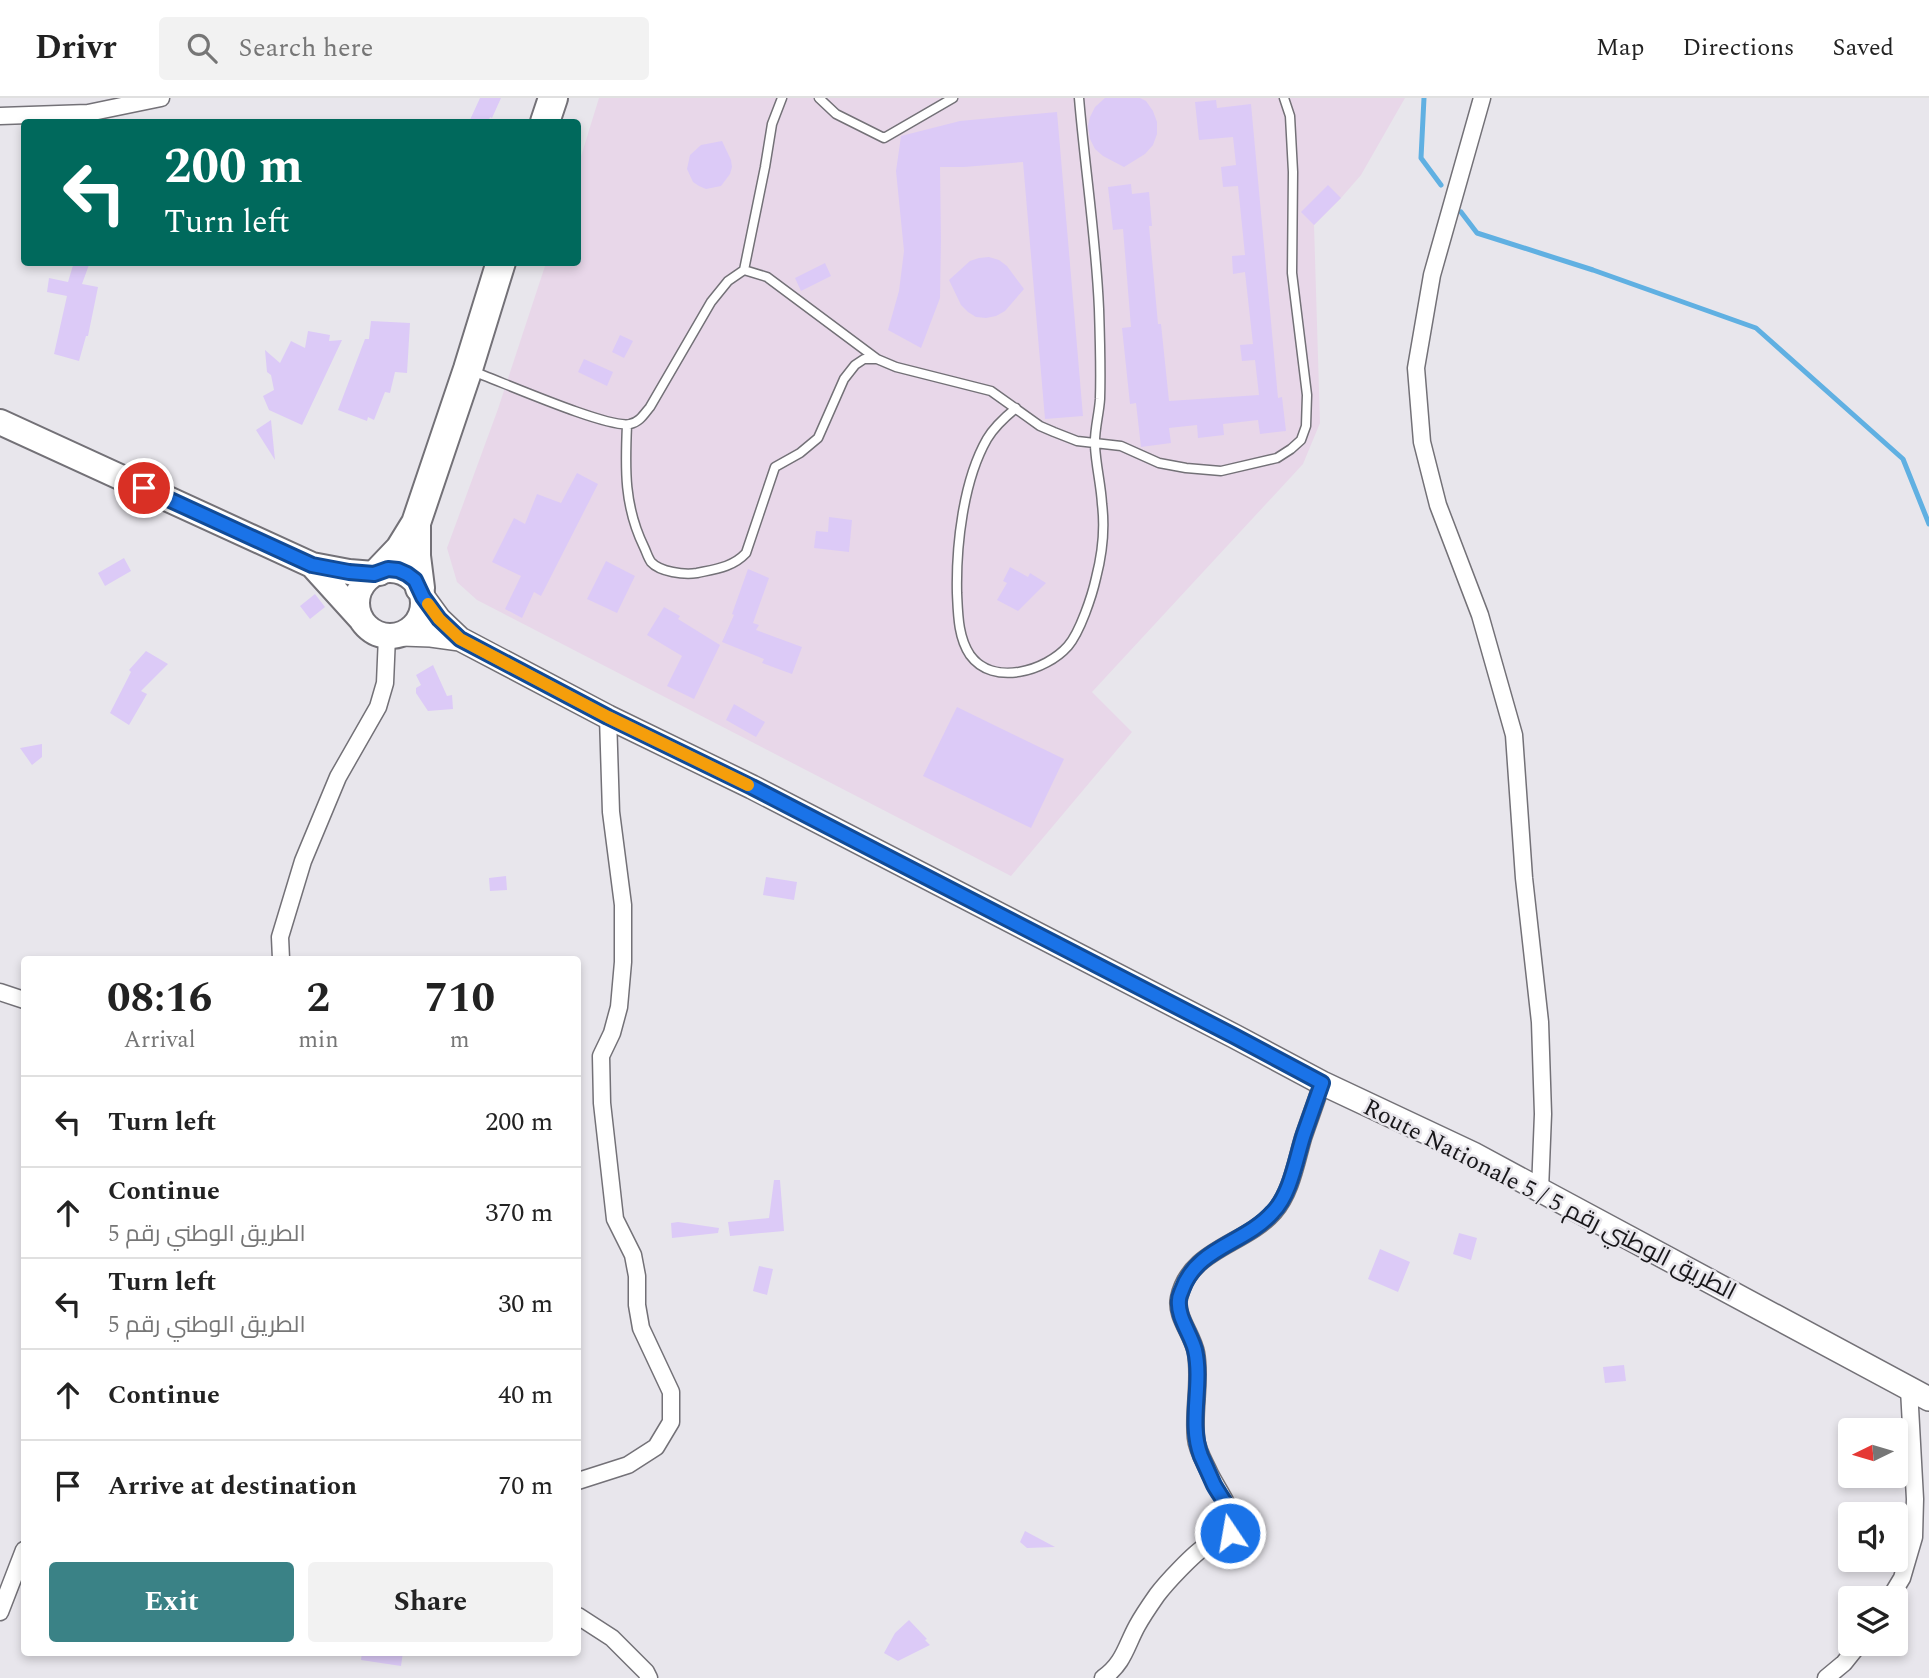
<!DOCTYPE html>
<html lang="en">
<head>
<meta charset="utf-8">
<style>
  :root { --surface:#fff; --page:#f2f2f2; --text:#222; --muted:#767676; --line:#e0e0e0; --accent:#3a8286 }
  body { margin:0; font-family:Spectral,Cairo,serif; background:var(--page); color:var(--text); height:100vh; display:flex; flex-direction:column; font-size:26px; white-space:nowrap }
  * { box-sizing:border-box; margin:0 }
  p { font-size:23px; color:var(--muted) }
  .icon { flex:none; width:38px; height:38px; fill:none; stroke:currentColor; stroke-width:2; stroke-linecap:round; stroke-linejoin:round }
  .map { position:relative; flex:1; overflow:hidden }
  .panel { position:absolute; left:21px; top:858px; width:560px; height:700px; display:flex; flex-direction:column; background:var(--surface); border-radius:7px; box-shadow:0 4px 10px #0003 }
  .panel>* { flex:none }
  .top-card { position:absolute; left:21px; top:21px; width:560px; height:147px; border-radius:7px; box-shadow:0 4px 10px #0003; background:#00695c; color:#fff; overflow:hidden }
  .needle { width:46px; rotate:265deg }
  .tools { position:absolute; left:1838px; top:1320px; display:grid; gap:14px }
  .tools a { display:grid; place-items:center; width:70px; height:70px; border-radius:7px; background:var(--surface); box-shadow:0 4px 10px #0003; font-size:35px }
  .pin { position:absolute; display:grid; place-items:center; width:60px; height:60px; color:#fff; margin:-30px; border:4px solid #fff; border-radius:50%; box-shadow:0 2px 7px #0007 }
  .me { position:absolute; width:77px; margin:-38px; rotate:348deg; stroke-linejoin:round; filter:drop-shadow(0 0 5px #0008) }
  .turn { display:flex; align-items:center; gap:24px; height:147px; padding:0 28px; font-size:32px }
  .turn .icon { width:91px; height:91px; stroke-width:2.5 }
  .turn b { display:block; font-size:49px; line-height:60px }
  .eta { display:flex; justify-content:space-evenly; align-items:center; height:119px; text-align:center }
  .eta b { font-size:42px; font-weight:700; line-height:49px }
  .cta { display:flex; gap:14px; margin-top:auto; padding:14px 28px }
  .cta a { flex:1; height:80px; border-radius:7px; background:var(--accent); color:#fff; font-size:28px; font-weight:700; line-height:80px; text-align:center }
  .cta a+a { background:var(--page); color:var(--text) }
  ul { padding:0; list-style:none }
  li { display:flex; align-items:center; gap:21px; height:91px; padding:0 28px; border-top:2px solid var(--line) }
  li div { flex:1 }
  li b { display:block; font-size:26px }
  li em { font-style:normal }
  header { display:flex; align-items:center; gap:42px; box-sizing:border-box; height:98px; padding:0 35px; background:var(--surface); border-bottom:2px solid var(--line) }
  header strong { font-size:33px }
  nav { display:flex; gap:38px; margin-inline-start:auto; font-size:24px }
  .search { width:490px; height:63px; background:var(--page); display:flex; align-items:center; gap:18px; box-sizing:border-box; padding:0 24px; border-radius:7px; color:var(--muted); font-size:26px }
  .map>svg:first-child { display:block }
</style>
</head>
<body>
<header>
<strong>Drivr</strong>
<div class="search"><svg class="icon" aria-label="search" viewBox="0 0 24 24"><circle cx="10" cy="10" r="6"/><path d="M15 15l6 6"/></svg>Search here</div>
<nav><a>Map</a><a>Directions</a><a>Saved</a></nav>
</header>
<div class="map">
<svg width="1929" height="1580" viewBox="0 0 1929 1580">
  <rect width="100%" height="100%" fill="#e8e6ec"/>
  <path fill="#e8d7e9" d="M 599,0 L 1405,0 L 1361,77 L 1341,100 L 1314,127 L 1320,325 L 1303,366 L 1092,594 L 1132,634 L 1011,778 L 477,502 L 457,484 L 447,450 L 498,311 L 546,165 L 578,164 L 578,68 Z"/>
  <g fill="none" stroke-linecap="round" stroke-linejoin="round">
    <path stroke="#60b0e2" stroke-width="5" d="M 1424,0 L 1421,60 L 1441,87
      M 1461,114 L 1477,135 L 1593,172 L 1756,230 L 1903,361 L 1929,426"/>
  </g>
  <path fill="#dccaf7" d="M 480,0 L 501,0 L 492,20 L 490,19 L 488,24 L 469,24 Z
    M 1105,0 L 1140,0 L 1146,3 L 1153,13 L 1157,24 L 1157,36 L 1153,47 L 1145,56 L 1124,69 L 1103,58 L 1095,51 L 1090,41 L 1088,28 L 1090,19 L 1095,9 Z
    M 1216,2 L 1217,10 L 1251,6 L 1278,300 L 1282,299 L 1286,333 L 1260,336 L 1258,322 L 1223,326 L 1224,337 L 1198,340 L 1197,327 L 1169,330 L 1171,345 L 1141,349 L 1136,305 L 1130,306 L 1122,230 L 1131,229 L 1123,131 L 1113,132 L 1108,89 L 1131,86 L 1132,96 L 1149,94 L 1152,128 L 1149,128 L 1154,182 L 1158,226 L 1161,226 L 1169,303 L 1259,297 L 1255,262 L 1242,263 L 1240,247 L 1253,246 L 1245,174 L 1233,176 L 1232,158 L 1245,157 L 1238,88 L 1223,89 L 1221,69 L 1236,67 L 1233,39 L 1199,42 L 1195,4 Z
    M 1057,14 L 1083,318 L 1045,321 L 1023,64 L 964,69 L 940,69 L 941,142 L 940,200 L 921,250 L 888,232 L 899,193 L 904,153 L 896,73 L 901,38 L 960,23 Z
    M 722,43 L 731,62 L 732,69 L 730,76 L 721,88 L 706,91 L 699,88 L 693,84 L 687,71 L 690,57 L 701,47 Z
    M 1328,87 L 1341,100 L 1314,127 L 1301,114 Z
    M 989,159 L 999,162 L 1007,168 L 1024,191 L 1005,213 L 996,218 L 986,220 L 976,219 L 968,214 L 961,207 L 949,182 L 970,163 L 979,160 Z
    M 74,164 L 90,164 L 82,186 L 98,189 L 88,238 L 86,238 L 79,263 L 54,256 L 67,198 L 47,194 L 49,180 L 68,184 Z
    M 825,165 L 831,178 L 801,193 L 795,180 Z
    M 371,223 L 410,225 L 407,275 L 395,274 L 390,295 L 385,294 L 374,322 L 368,319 L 367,323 L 338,312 L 365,241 L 369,241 Z
    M 308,233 L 330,237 L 329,243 L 342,242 L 302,327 L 269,312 L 263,298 L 274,292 L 271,277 L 267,274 L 265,252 L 280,265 L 291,243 L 305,250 Z
    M 620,237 L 633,243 L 624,260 L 612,254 Z
    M 584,261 L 613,274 L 607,288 L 578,274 Z
    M 271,322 L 275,362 L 256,332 Z
    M 577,375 L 598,386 L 541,498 L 534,494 L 522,520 L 505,511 L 521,478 L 492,464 L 514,420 L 525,426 L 537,396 L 561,405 Z
    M 829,419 L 852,422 L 849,454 L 814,450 L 816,433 L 828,434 Z
    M 124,460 L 131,473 L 105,488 L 98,475 Z
    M 606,463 L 635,478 L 617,515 L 587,501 Z
    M 1010,469 L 1028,479 L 1030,475 L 1046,485 L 1018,513 L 997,502 L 1007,485 L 1003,483 Z
    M 748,471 L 769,480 L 753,525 L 759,527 L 756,532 L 802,549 L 792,576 L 762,565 L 764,561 L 722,544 L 734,517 L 732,516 Z
    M 315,496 L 325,509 L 310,521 L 300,508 Z
    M 664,509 L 680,518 L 678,521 L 720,547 L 694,601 L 667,588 L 682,558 L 647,537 Z
    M 146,553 L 168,566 L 141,593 L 147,596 L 129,627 L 110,615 L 131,574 L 129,572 Z
    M 433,567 L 447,598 L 452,597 L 453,611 L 428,613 L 416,595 L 416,590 L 421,587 L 416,577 Z
    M 734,606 L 765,624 L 756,639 L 726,622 Z
    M 957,609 L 1064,661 L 1031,730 L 923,678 Z
    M 42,646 L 42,659 L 32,667 L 20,650 Z
    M 506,778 L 507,792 L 490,793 L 489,780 Z
    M 766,779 L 797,784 L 794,802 L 763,797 Z
    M 774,1082 L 780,1082 L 784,1133 L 730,1138 L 728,1124 L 769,1120 Z
    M 678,1124 L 719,1130 L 718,1135 L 672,1140 L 671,1125 Z
    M 1459,1135 L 1477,1140 L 1471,1162 L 1453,1156 Z
    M 1380,1151 L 1410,1164 L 1398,1194 L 1368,1181 Z
    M 759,1168 L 773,1171 L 767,1197 L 753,1193 Z
    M 1624,1267 L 1626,1283 L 1605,1285 L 1603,1269 Z
    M 1025,1433 L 1055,1449 L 1027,1450 L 1020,1444 Z
    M 909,1522 L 927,1541 L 925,1542 L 930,1547 L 898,1563 L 884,1555 L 895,1535 Z
    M 362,1554 L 403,1554 L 401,1568 L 361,1562 Z"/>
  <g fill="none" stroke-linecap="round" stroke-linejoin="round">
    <g stroke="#737177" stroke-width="11">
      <path id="lane" d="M 819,0 L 836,16 L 884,40 L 953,0
        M 744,172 L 767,179 L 877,261 L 896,269 L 991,293 L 1040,328 L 1054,334 L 1077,343 L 1121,348 L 1159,365 L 1186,370 L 1221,373 L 1277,360 L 1291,351 L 1301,342 L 1306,328 L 1307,297 L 1292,175 L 1293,74 L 1290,18 L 1284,0
        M 472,273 C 500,283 608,331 630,326 C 640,324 644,316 650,309 L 711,204 L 728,183 L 744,172 L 765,69 L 772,26 L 782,0
        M 1016,310 C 1005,319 994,329 987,341 C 963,383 956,448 957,495 C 958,516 958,539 970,557 C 993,589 1046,573 1068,548 C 1080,534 1092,498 1096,480 C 1102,457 1105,430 1102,406 C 1101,387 1096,368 1095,348 C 1094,333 1099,317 1100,301 C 1101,271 1100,241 1099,211 C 1096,140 1085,71 1079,0
        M 627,327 C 625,371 624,408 644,449 C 646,453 648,460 651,464 C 660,474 684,477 697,475 C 716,471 733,469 746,455 L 775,369 L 800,355 L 818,340 L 844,281 L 855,267 L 864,261 L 877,261"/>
    </g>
    <g stroke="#737177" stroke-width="19">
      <path id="street" d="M 1482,0 L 1432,177 L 1416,270 L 1422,344 L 1438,407 L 1480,517 L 1514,637 L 1524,780 L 1540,924 L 1543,1016 L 1540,1092
        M 0,18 L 88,15 L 161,0
        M 281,861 L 280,839 L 303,763 L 338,679 L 378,609 L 385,585 L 387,538
        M 0,894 L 24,902
        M 578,1383 L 628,1367 L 656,1349 L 671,1324 L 671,1294 L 641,1230 L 637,1207 L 637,1178 L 633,1157 L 615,1121 L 602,1005 L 601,958 L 612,935 L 619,909 L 623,864 L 623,807 L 611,714 L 608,619
        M 1890,1500 L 1902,1480 L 1914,1439 L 1915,1401 L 1909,1291
        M 0,1514 L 24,1452
        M 578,1518 L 612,1540 L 646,1574 L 649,1580
        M 1103,1580 C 1124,1565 1126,1548 1137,1528 C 1143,1517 1150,1507 1157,1497 C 1166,1485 1194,1455 1206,1448 C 1215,1443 1227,1443 1232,1432 C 1238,1417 1215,1388 1209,1374 C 1204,1363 1197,1352 1196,1340 C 1193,1312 1201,1283 1196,1255 C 1193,1237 1175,1218 1179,1200 C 1189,1151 1245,1147 1274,1114 C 1291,1095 1296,1064 1303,1040 C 1309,1022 1316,1004 1322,985
        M 1826,1580 L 1844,1565 L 1860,1545"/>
    </g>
    <g stroke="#737177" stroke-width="26">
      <path id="secondary" d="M 423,499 L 439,521 L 460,541 L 608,619 L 752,689 L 1234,938 L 1322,985 L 1473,1056 L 1929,1301
        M 402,536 L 431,537 L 460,541"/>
    </g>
    <g stroke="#737177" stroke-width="28">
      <path id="primary" d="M 0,324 L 312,467 L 349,474 L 374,476
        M 312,467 L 360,520
        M357 505a33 33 0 1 1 66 0a33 33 0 1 1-66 0Z"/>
    </g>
    <g stroke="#737177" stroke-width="32">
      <path id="highway" d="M 545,24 L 553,0
        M 416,425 L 416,458 L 420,490
        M 379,473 L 400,451 L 416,425 L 468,271 L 501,164"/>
    </g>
    <use href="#lane" stroke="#fff" stroke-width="8"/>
    <use href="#street" stroke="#fff" stroke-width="16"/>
    <use href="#secondary" stroke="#fff" stroke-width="23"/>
    <use href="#primary" stroke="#fff" stroke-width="24"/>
    <use href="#highway" stroke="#fff" stroke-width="28"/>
  </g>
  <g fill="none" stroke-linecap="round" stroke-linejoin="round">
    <g stroke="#114b97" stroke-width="18">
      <path id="route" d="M 144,390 L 312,467 L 349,474 L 374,476 L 388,471 L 398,472 L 407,476 L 415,482 L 423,499 L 439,521 L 460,541 L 608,619 L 752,689 L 897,764 L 1234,938 L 1322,985 C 1316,1002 1310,1019 1304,1036 C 1296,1060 1291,1096 1273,1114 C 1245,1146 1197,1149 1182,1192 C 1181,1195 1179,1198 1179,1202 C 1177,1219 1191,1236 1195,1252 C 1203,1287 1188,1324 1201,1358 C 1205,1367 1210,1378 1214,1387 C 1223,1403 1237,1417 1230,1435"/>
    </g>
    <use href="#route" stroke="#1a73e8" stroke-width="12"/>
    <path stroke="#f59e0b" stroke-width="12" d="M 428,506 L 439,521 L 460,541 L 608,619 L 748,687"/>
  </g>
  <g text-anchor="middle" stroke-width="5" stroke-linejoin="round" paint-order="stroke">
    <g font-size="24" fill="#18171a" stroke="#e8e6ec">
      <text transform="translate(1550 1101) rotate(27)" y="8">Route Nationale 5 / الطريق الوطني رقم 5</text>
    </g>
  </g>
</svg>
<div class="tools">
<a><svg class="needle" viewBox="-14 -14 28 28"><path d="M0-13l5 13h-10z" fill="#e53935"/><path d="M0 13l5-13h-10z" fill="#767676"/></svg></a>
<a><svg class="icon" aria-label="sound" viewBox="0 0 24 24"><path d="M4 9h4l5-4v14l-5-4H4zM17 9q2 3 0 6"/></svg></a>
<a><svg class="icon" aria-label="layers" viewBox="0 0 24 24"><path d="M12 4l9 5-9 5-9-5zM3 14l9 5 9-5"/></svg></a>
</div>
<div class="pin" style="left:144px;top:390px;background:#d93025"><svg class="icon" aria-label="arrive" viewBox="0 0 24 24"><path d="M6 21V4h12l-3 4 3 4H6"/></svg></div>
<svg class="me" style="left:1230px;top:1435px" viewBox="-20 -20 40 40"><circle r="17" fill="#1a73e8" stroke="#fff" stroke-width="3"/><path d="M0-11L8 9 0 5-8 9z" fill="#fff"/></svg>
<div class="top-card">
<div class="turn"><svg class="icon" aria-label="left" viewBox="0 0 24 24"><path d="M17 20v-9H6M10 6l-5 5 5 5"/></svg><div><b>200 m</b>Turn left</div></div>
</div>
<section class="panel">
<div class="eta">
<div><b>08:16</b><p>Arrival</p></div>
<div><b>2</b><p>min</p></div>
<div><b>710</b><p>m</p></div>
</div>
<ul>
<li><svg class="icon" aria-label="left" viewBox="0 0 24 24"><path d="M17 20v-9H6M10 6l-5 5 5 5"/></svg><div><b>Turn left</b></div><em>200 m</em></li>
<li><svg class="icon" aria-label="ahead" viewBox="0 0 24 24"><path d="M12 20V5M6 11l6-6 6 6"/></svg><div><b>Continue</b><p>الطريق الوطني رقم 5</p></div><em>370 m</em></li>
<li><svg class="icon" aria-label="left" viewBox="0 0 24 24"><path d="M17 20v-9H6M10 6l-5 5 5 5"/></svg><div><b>Turn left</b><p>الطريق الوطني رقم 5</p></div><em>30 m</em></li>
<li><svg class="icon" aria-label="ahead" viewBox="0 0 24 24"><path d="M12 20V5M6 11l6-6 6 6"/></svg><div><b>Continue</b></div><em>40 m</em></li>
<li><svg class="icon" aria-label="arrive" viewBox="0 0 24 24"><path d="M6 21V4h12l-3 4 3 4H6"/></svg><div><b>Arrive at destination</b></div><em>70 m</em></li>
</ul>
<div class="cta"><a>Exit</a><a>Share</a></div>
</section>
</div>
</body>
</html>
